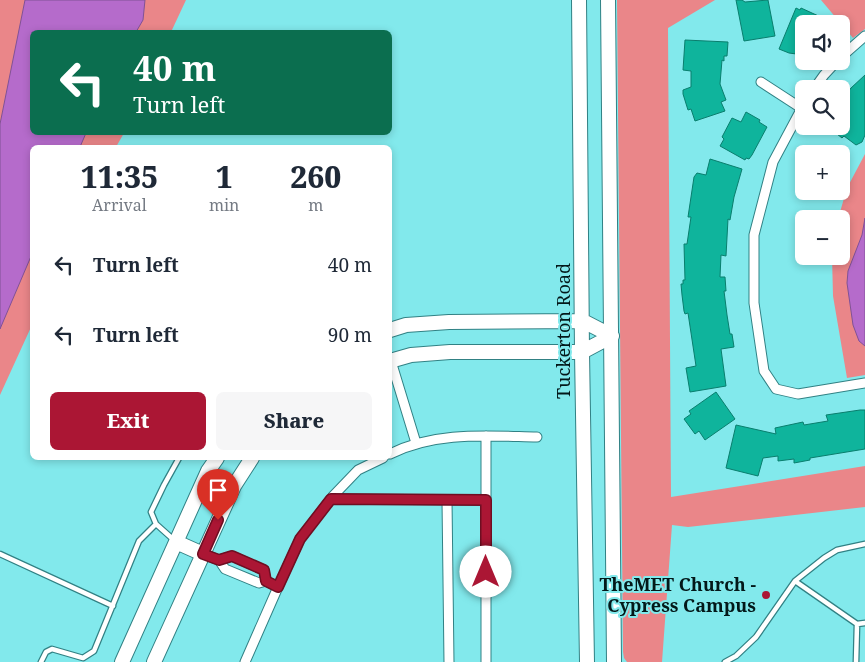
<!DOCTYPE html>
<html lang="en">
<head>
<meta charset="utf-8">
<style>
  :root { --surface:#fff; --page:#f6f6f7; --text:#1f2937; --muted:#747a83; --accent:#ab1634 }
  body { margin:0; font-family:"Noto Serif",serif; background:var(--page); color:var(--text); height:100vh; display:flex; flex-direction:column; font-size:19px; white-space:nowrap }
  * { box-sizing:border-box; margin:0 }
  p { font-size:16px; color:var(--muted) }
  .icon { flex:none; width:28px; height:28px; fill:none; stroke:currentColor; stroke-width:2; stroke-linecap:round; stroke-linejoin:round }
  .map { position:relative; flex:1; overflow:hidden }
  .details { position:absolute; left:30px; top:145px; width:362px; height:315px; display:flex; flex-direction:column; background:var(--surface); border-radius:8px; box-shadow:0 2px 8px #0003 }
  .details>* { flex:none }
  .top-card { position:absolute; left:30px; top:30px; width:362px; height:105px; border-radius:8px; box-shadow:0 2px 8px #0003; background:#0b6e4f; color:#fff; overflow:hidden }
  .buttons { position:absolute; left:795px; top:15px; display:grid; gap:10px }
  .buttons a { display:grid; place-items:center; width:55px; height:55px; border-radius:8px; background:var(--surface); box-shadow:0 2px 8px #0003; font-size:25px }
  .pin { position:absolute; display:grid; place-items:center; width:42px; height:42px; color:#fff; margin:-51px -21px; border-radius:50% 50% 50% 0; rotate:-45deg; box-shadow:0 0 5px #0007 }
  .pin .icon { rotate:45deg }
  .me { position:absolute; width:55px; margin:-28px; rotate:0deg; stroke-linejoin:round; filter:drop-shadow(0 0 4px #0008) }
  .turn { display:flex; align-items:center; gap:18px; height:105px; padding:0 20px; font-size:22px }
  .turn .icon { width:65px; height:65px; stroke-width:2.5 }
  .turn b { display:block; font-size:35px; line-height:42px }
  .eta { display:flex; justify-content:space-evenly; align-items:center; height:85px; text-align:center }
  .eta b { font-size:30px; font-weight:800; line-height:35px }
  .cta { display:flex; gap:10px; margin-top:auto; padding:10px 20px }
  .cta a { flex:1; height:58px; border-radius:8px; background:var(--accent); color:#fff; font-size:20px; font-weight:800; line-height:58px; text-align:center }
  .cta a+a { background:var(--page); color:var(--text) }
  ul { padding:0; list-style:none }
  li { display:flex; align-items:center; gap:15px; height:70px; padding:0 20px }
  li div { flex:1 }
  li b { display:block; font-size:19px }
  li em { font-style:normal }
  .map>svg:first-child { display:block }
</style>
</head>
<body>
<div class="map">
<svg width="865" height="662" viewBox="0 0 865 662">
  <rect width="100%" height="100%" fill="#82e9ec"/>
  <path fill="#ea8689" d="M 0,0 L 186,0 L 171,32 L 32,32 L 32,132 L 124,133 L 116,147 L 32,148 L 32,325 L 0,395 Z
    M 617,0 L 715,0 L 668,28 L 671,497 L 865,466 L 865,507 L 688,527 L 672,525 L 662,662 L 627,662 L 624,658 L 623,652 Z
    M 821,0 L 865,0 L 865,29 L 853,38 Z
    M 865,154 L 865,375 L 847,378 L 833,296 L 832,256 L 841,256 L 841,219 L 838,219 L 847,188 Z"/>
  <path fill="#b56bcb" stroke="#805296" d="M 25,0 L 145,0 L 143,20 L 136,32 L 32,32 L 32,132 L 86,133 L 80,147 L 32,148 L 32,254 L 0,329 L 0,124 Z
    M 865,218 L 865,346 L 859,341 L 853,325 L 847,283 L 848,271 L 862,235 Z"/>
  <path fill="#0fb49c" stroke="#097e6d" d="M 736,0 L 742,0 L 745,2 L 768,0 L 775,36 L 744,41 Z
    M 796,8 L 800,10 L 801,8 L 836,24 L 804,24 L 804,55 L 789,53 L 779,49 Z
    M 685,40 L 728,42 L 727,56 L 724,56 L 724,61 L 722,60 L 720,84 L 726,100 L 721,102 L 725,111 L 695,121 L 691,109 L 688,110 L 683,94 L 683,90 L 691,87 L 691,71 L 683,70 Z
    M 865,75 L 865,135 L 862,142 L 856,145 L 844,136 L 842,138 L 827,126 L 841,126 L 841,101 L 851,88 Z
    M 746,112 L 760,120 L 759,122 L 767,127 L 752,155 L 749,159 L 746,158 L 745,160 L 720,146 L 724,139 L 722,137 L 732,118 L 741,122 Z
    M 710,159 L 742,169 L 734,197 L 730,220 L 728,219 L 726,256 L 721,255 L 720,277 L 725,277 L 726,291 L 724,291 L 727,315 L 730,334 L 732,334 L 734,347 L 721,349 L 726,386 L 690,392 L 686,368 L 696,366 L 688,313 L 685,314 L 684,311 L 682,295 L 681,284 L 683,284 L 683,280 L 685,280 L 684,244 L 687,244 L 691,217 L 688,217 L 694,177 L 697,173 L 706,175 Z
    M 716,392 L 735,419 L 705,440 L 699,431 L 695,434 L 684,419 L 691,414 L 689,411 Z
    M 860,410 L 865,410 L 865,449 L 810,458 L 810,460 L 794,463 L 794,459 L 778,461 L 778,456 L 763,458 L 758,476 L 726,468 L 736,425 L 776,434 L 775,428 L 803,422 L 804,425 L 828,421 L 826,415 Z"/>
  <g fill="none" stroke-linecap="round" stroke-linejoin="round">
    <g stroke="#318184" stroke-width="7">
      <path id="lane" d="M 175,541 L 156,524 L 151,512 L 164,485 L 179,458
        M 0,554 L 113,606
        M 795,581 L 857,624 L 856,662
        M 857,624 L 865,623
        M 41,662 L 46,652 L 52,649 L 83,658 L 94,651 L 139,541 L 156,524
        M 725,662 L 736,656 L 756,637 L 795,581 L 824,558 L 837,550 L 865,544"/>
    </g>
    <g stroke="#318184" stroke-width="11">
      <path id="street" d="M 841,57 L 865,36
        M 761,82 L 801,108
        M 814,89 L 824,75 L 837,61
        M 804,104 L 773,162 L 754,235 L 754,303 L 764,371 L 776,389 L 798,394 L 865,383
        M 391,361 L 416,443
        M 390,454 C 435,431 488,436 537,437
        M 331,499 L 486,500
        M 447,500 L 449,662
        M 203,554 L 219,560 L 232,556 L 264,570 L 266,581
        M 219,560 L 225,569 L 259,583 L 266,581 L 278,587 L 245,662
        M 278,587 L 300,539 L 333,496 L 358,470 L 383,458
        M 486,662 L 486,436"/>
    </g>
    <g stroke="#318184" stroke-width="16">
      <path id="secondary" d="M 579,0 L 582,352 L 587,662
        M 608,0 L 614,662
        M 390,330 L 406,325 L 449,322 L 583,321 L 612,336
        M 390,361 L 411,355 L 450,352 L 582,352 L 612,336
        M 176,542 L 203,554
        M 122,662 L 208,471 L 217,458
        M 154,662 L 234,486 L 252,458"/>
    </g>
    <use href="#lane" stroke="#fff" stroke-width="4.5"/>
    <use href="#street" stroke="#fff" stroke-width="9"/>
    <use href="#secondary" stroke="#fff" stroke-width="14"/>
  </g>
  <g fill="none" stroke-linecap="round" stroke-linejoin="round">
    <g stroke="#6f0e22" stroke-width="12">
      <path id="route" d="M 218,520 L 203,554 L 219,560 L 232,556 L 264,570 L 266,581 L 278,587 L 300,539 L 331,499 L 486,500 L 486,572"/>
    </g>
    <use href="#route" stroke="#ab1634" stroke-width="9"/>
  </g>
  <circle fill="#ab1634" stroke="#82e9ec" stroke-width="2" cx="766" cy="595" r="5"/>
  <g text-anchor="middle" stroke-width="4" stroke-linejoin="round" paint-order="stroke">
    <g font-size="18" fill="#031819" stroke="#82e9ec">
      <text transform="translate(564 331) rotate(-90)" y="6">Tuckerton Road</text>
    </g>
    <g font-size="18" font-weight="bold" fill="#031819" stroke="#82e9ec" text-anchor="end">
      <text x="756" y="591">TheMET Church -<tspan x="756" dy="21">Cypress Campus</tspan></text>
    </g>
  </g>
</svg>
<div class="buttons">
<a><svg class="icon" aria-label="sound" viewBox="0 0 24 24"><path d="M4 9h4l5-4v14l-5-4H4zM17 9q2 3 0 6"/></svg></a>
<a><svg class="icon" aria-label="search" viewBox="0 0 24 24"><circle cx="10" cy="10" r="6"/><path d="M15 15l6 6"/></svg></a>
<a>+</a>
<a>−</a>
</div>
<div class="pin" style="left:218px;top:520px;background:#d93025"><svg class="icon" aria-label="arrive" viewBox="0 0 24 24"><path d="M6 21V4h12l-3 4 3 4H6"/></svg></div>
<svg class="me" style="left:486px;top:572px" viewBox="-20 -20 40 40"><circle r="19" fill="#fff"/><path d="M0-13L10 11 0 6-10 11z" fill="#ab1634"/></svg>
<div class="top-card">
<div class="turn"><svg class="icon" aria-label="left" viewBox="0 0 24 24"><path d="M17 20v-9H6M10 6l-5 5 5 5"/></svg><div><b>40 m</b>Turn left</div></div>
</div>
<section class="details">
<div class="eta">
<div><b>11:35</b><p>Arrival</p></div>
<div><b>1</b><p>min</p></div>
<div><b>260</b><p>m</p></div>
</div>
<ul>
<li><svg class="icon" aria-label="left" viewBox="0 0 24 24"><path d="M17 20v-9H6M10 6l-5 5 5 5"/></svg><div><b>Turn left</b></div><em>40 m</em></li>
<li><svg class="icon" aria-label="left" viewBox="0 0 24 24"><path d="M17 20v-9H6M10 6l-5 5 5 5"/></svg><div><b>Turn left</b></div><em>90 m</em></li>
</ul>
<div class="cta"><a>Exit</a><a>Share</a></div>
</section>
</div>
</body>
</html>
